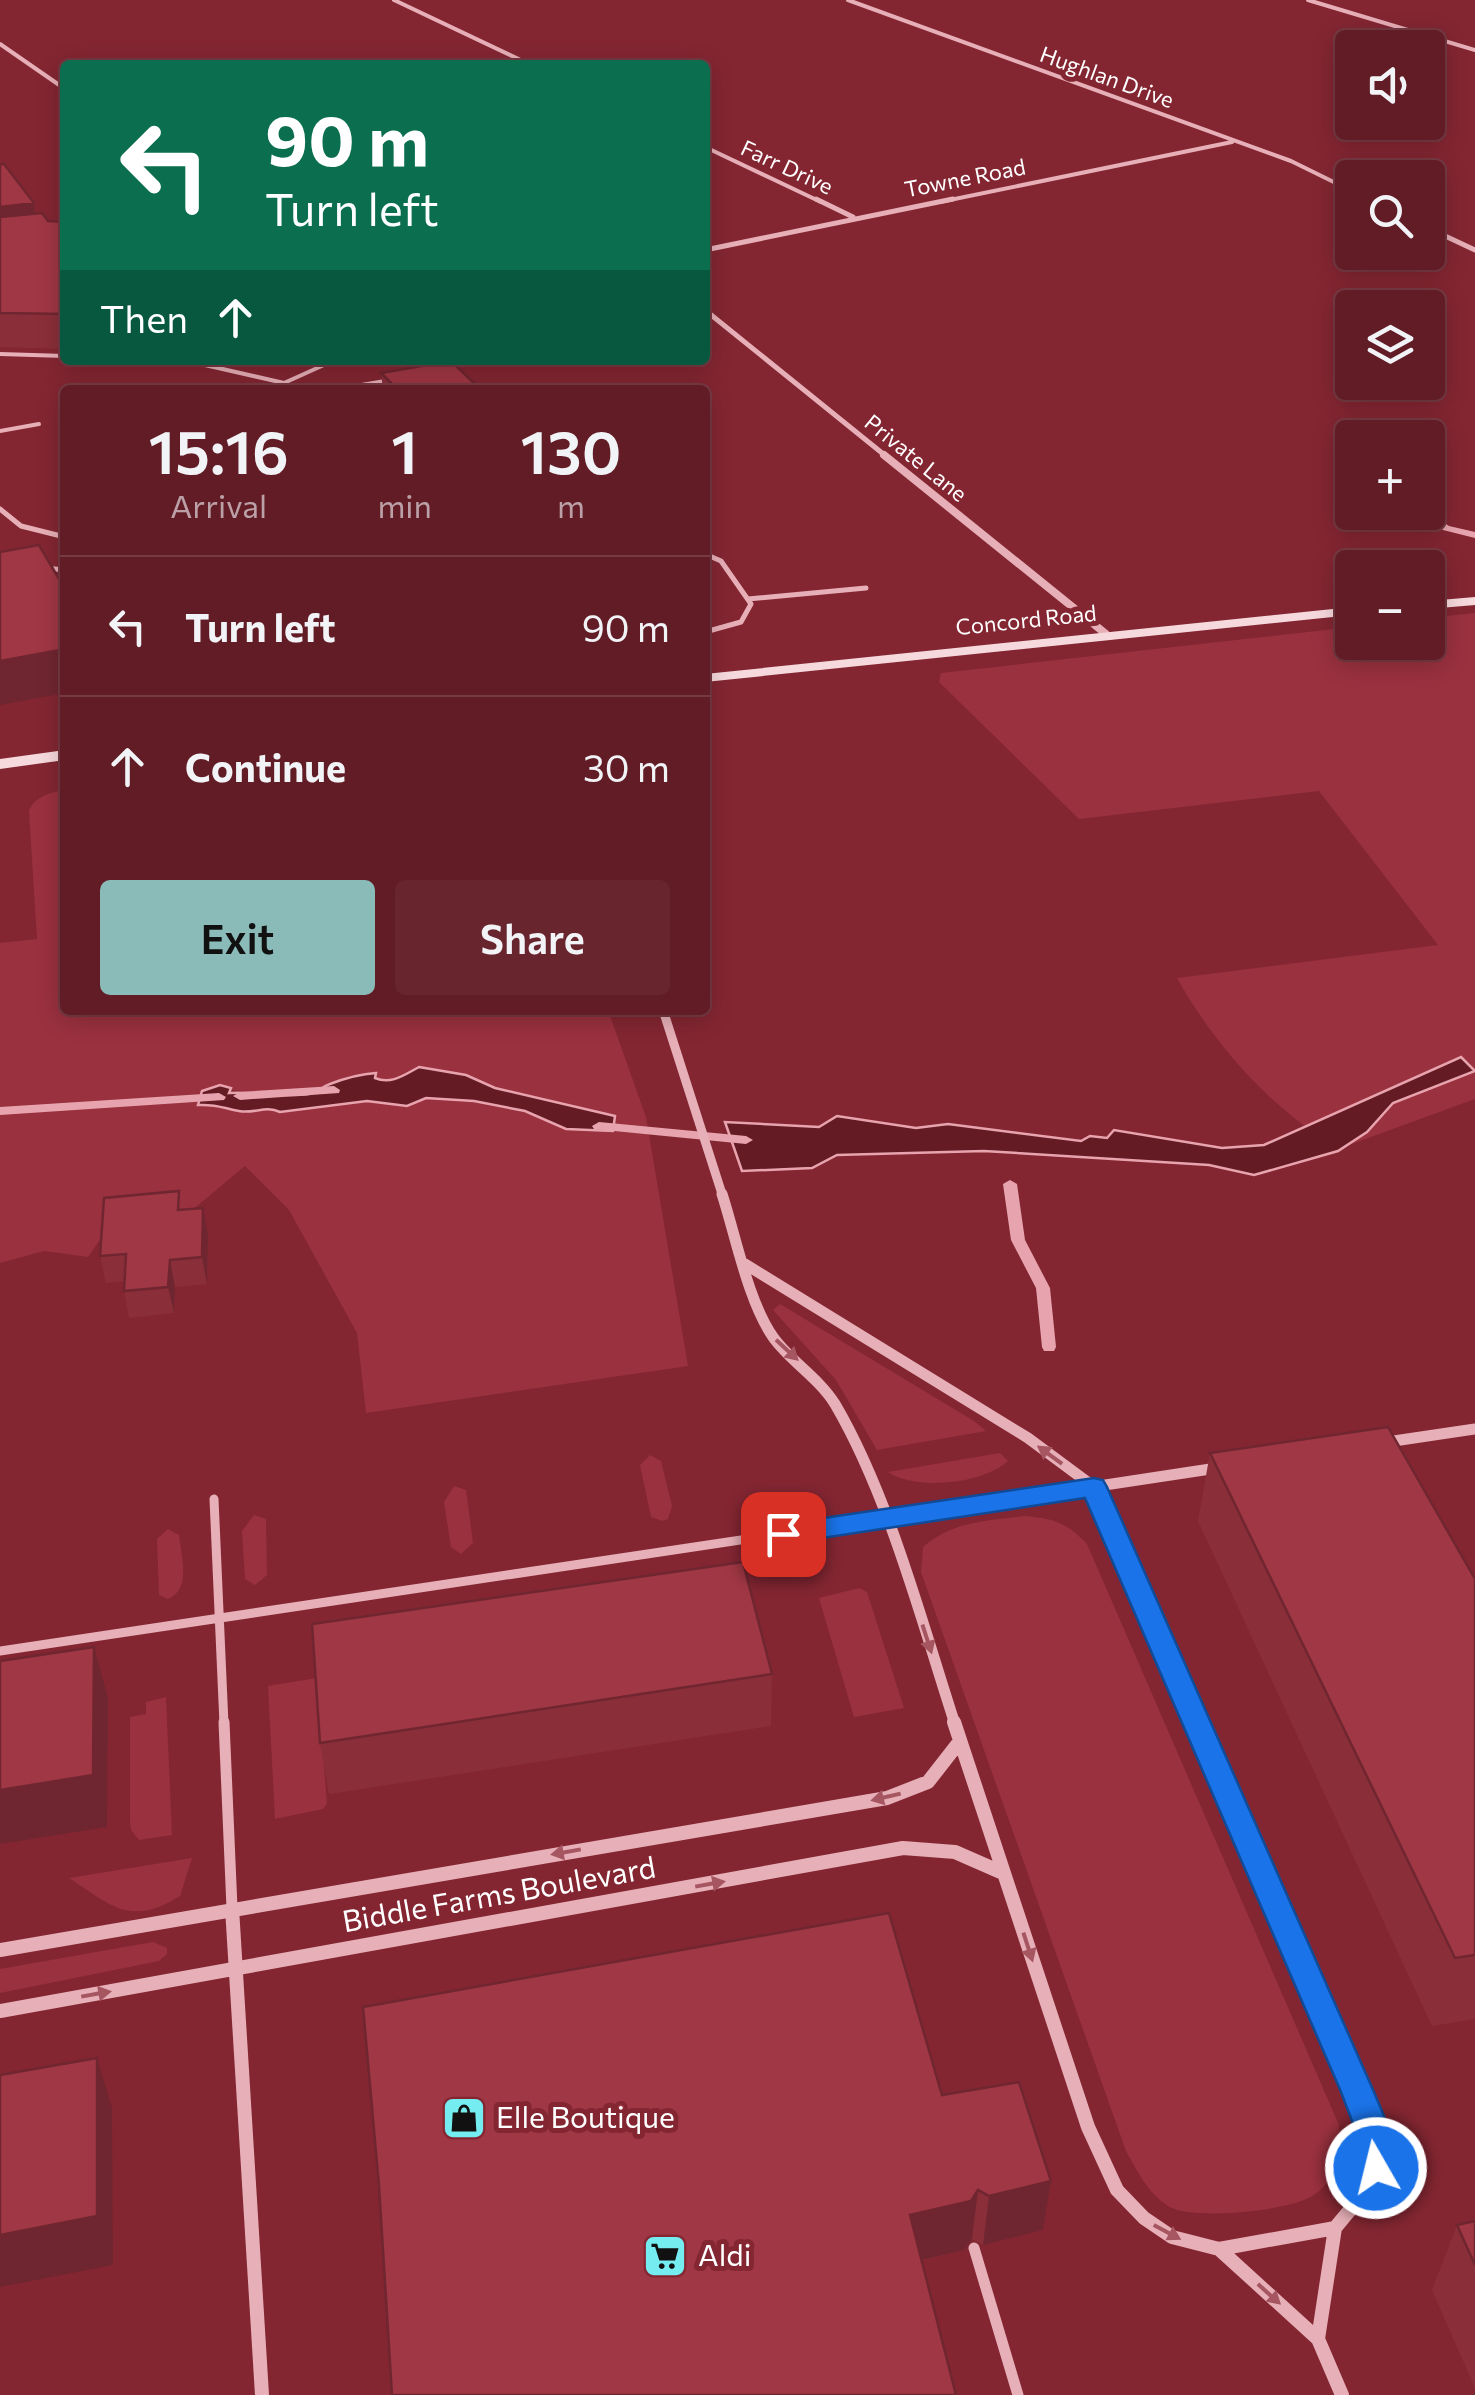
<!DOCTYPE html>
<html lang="en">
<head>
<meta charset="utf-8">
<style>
  :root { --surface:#621c26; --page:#68252e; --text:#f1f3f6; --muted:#bba1a7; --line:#763a43; --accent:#8bbbb9 }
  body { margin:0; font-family:Commissioner,sans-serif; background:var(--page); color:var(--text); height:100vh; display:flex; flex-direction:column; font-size:38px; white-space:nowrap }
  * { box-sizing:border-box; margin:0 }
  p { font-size:32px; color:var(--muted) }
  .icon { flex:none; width:55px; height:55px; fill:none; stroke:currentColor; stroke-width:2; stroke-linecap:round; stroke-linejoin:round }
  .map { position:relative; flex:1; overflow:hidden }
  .panel { position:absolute; left:60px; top:385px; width:650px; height:630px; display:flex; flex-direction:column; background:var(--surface); border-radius:10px; box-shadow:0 5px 25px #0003,0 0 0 2px var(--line) }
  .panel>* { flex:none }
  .top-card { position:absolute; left:60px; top:60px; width:650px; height:305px; border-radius:10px; box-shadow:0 5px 25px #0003,0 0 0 2px var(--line); background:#0b6e4f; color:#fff; overflow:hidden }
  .controls { position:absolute; left:1335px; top:30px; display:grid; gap:20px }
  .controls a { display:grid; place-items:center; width:110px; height:110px; border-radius:10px; background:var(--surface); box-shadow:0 5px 25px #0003,0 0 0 2px var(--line); font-size:50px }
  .pin { position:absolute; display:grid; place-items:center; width:85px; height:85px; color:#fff; margin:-42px; border-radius:20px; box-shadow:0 5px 15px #0006 }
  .me { position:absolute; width:110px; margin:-55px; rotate:352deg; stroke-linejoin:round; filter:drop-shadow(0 0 8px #0008) }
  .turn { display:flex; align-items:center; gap:35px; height:210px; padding:0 40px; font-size:45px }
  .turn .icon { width:130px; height:130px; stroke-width:2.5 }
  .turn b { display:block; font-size:70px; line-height:85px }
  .then { display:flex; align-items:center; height:95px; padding:0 40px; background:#0003; gap:20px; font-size:38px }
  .eta { display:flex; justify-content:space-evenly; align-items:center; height:170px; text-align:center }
  .eta b { font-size:60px; font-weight:600; line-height:70px }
  .button { display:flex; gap:20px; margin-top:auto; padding:20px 40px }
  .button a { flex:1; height:115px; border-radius:10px; background:var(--accent); color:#111; font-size:40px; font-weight:600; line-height:115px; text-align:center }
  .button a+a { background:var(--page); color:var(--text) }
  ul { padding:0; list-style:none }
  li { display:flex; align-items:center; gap:30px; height:140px; padding:0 40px; border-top:2px solid var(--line) }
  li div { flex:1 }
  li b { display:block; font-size:38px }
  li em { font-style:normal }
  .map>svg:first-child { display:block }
</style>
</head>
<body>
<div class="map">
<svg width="1475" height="2395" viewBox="0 0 1475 2395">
  <rect width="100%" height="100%" fill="#832632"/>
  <path fill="#9a313f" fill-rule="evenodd" d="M 1475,613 L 1475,1099 L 1338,1149 C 1271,1108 1215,1046 1177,978 L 1438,945 L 1319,791 L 1079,819 L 939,682 L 941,673 L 1352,627 L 1352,642 L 1428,642 L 1428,618 Z
    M 65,790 L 65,1010 L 608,1010 L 646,1117 L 688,1366 L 366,1413 L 357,1333 L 289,1210 L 245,1166 L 184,1217 L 110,1225 L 88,1257 L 44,1251 L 0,1263 L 0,943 L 37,939 L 29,811 C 34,797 51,792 65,790 ZM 419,1068 L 466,1075 L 495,1088 L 615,1117 L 566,1129 L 525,1111 L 474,1101 L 426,1098 L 407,1106 L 367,1101 L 280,1112 L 269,1107 L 241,1112 L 202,1091 C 237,1085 273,1101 310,1094 C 318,1093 323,1086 331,1084 C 344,1079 361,1073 375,1073 L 374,1078 C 391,1084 404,1075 419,1068 Z
    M 780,1304 L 974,1421 L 986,1431 L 877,1450 L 836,1380 L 773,1310 Z
    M 1000,1453 L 1008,1461 C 983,1484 916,1491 888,1472 Z
    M 650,1455 L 661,1461 L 672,1506 L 668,1519 L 663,1521 L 651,1517 L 640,1465 Z
    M 454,1486 L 466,1490 L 473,1543 L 461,1554 L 451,1547 L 444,1502 Z
    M 254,1515 L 266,1519 L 267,1575 L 255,1585 L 245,1579 L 242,1531 Z
    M 1024,1516 C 1053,1518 1067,1523 1087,1544 L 1339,2125 L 1338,2167 C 1330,2178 1324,2189 1312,2196 C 1290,2211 1191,2221 1168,2206 C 1147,2192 1138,2172 1126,2151 L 921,1572 L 923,1547 C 953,1521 986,1521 1024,1516 Z
    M 168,1529 L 179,1535 C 181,1556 192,1589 168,1599 L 159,1595 L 157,1539 Z
    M 859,1588 L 867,1592 L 904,1708 L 854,1717 L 819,1598 Z
    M 317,1678 L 327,1804 L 323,1809 L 275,1819 L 268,1686 Z
    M 166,1697 L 172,1835 L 139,1840 L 131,1830 L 130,1821 L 130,1717 L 146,1714 L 146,1702 Z
    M 192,1858 L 180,1896 C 130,1927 112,1906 69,1878 Z
    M 153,1942 L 167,1948 L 167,1954 L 159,1961 L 0,1993 L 0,1969 Z"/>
  <path fill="#641b23" stroke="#e8a4ae" stroke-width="2.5" d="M 1461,1057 L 1475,1071 L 1393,1103 L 1367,1132 L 1338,1151 L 1254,1175 L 1209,1165 L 984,1151 L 837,1155 L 812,1168 L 742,1171 L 725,1122 L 819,1127 L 837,1116 L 916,1128 L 948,1124 L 1081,1141 L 1090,1136 L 1107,1138 L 1114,1130 L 1222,1148 L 1264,1145 Z
    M 419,1067 L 466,1075 L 495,1088 L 615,1116 L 613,1131 L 566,1129 L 525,1111 L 474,1101 L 426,1098 L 407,1106 L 367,1101 L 280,1112 C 265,1105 255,1114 239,1111 C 223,1108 217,1104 198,1105 L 202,1091 L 220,1085 L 231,1088 L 229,1093 C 256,1091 281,1098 309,1094 C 318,1093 321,1087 330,1084 C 343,1079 361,1074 376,1073 L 375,1078 C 391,1085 404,1075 419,1067 Z"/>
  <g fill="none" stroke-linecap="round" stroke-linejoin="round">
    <path fill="#e8a4ae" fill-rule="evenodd" d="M 1418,512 L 1428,512 L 1449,526 L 1475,532 L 1475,538 L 1443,530 Z
      M 334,1086 L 340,1090 L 339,1093 L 240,1100 L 233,1096 L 240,1092 Z
      M 219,1093 L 226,1097 L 224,1100 L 0,1115 L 0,1107 Z
      M 599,1122 L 746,1136 L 753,1140 L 746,1144 L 594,1129 L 592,1126 Z
      M 1010,1180 L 1017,1184 L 1025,1240 L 1050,1288 L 1056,1347 L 1054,1351 L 1044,1351 L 1042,1347 L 1036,1288 L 1011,1240 L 1003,1184 Z"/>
    <path stroke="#e7afb7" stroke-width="4" d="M 0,354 L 65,356
      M 183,360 L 284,383
      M 426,360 L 443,368
      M 299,390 L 284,383 L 335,360
      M 332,390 L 391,380
      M 0,431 L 39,424"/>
    <path stroke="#e7afb7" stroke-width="5" d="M 0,509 L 21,526 L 65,537
      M 705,554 L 721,561 L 751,604 L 741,622 L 705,632
      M 44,568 L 65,570
      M 748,599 L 866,588"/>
    <path stroke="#e7afb7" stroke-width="9" d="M 214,1499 L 224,1724
      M 0,1651 L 887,1518"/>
    <path stroke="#e7afb7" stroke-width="11" d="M 224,1722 L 232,1908
      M 974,2248 L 1018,2395"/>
    <path stroke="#e7afb7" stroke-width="4" d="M 394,0 L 531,65
      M 848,0 L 1291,161 L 1352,191
      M 1308,0 L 1475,50
      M 0,44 L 65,89
      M 705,147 L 821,202
      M 940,202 L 1232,142"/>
    <path stroke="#e7afb7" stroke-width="5" d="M 816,199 L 853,217
      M 1428,228 L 1475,250
      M 705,250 L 953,199
      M 705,310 L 887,457"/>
    <path stroke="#e7afb7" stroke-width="8" d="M 884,455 L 1106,634"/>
    <path stroke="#e7afb7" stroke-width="9" d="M 663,1010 L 723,1197"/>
    <path stroke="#e7afb7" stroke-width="11" d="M 722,1194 C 736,1237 748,1301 773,1337 C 790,1361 819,1378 835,1404 C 889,1496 922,1623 955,1724
      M 745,1264 L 1028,1438 L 1094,1487 L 1197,1724
      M 1387,1442 L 1475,1429
      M 887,1518 L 1217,1468"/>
    <path stroke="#e7afb7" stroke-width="14" d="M 954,1722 L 1088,2127 L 1117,2190 L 1144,2218 L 1172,2237 L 1219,2249 L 1335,2228
      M 1195,1722 L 1377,2142 L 1376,2169 L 1369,2187 L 1335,2228 L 1318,2339
      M 232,1908 L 262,2395
      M 0,1950 L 887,1798 L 928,1782 L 960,1741
      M 0,2011 L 903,1848 L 955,1852 L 1003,1873
      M 1219,2249 L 1318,2339 L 1342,2395"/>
    <path fill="#f6d9dd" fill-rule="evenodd" d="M 1475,597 L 1475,605 L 1428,609 L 1428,601 Z
      M 1352,607 L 1352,615 L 705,682 L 705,674 Z
      M 65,750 L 65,760 L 0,769 L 0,759 Z"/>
  </g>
  <path fill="#8a2f3a" d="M 0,164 L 34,203 L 36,213 L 48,221 L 65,222 L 65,349 L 0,347 Z
    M 381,373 L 481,390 L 383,390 Z
    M 183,1210 L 208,1235 L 207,1284 L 175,1287 L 174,1313 L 129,1318 L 124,1291 L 124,1281 L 106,1283 L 100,1256 Z
    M 1210,1453 L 1475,1579 L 1475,2019 L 1432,2026 L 1198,1521 Z
    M 772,1674 L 771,1726 L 329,1794 L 320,1743 Z
    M 942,2095 L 1051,2181 L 1043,2230 L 983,2245 L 972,2239 L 965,2250 L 392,2395 Z
    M 1475,2221 L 1475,2388 L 1432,2290 L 1457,2225 Z"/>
  <path fill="#702630" d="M 34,203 L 39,234 L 0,240 L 0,207 Z
    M 65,649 L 65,693 L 0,705 L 0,661 Z
    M 203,1208 L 208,1235 L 207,1284 L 202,1257 Z
    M 170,1260 L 175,1287 L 174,1313 L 168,1287 Z
    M 94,1647 L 108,1698 L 107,1827 L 0,1844 L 0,1790 Z
    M 97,2058 L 112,2108 L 113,2265 L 0,2287 L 0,2235 Z
    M 1051,2181 L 1043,2230 L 983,2245 L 989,2196 Z
    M 978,2190 L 972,2239 L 965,2250 L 905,2264 L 910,2215 Z"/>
  <path fill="#a03744" stroke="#702630" stroke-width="2.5" d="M 0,164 L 4,164 L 34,203 L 0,207 Z
    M 42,213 L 48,221 L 65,222 L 65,314 L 0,313 L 0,217 Z
    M 451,361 L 481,390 L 398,390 L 381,373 Z
    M 39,545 L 65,589 L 65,649 L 0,661 L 0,552 Z
    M 179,1191 L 178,1210 L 203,1208 L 202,1257 L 170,1260 L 168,1287 L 124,1291 L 126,1254 L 100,1256 L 104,1198 Z
    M 1388,1427 L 1475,1579 L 1475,1955 L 1455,1958 L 1210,1453 Z
    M 743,1562 L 772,1674 L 320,1743 L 312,1624 Z
    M 94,1647 L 93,1775 L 0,1790 L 0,1661 Z
    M 889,1913 L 942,2095 L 1019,2082 L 1051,2181 L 989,2196 L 978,2190 L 971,2201 L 910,2215 L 956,2395 L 392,2395 L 379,2186 L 363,2007 Z
    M 97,2058 L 97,2216 L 0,2235 L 0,2075 Z
    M 1475,2221 L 1475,2265 L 1457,2225 Z"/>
  <defs><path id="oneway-solid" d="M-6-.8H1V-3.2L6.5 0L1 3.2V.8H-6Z" transform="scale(2.5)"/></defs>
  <g fill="#a65661">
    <use href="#oneway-solid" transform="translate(787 1350) rotate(43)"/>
    <use href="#oneway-solid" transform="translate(1050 1455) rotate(-144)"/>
    <use href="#oneway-solid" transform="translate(927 1639) rotate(72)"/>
    <use href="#oneway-solid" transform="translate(886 1797) rotate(167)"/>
    <use href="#oneway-solid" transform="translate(566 1852) rotate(170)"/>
    <use href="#oneway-solid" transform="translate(710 1884) rotate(-10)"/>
    <use href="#oneway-solid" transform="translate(1028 1947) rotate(72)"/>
    <use href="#oneway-solid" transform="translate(96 1994) rotate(-10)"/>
    <use href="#oneway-solid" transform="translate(1167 2232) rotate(28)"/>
    <use href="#oneway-solid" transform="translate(1269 2294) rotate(42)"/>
  </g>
  <path fill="#1a73e8" stroke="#114b97" stroke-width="2.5" d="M 1094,1478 L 1103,1480 L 1107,1487 L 1374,2092 C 1386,2122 1402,2148 1388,2180 L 1376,2185 L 1364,2180 L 1359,2168 L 1360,2142 L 1341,2092 L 1085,1498 L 783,1544 L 773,1541 L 769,1534 L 773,1527 L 783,1524 Z"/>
  <defs>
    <g id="shop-square" transform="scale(2.25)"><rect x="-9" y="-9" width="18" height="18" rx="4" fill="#75ecf0" stroke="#832632"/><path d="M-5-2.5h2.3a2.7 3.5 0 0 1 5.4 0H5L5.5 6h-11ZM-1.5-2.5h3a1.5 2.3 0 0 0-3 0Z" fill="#111"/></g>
    <g id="supermarket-square" transform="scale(2.25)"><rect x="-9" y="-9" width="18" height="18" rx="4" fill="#75ecf0" stroke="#832632"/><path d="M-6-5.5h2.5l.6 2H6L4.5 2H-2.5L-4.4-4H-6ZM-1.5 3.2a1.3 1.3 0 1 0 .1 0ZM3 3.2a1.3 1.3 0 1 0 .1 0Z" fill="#111"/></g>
  </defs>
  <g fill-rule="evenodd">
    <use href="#shop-square" x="464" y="2118"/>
    <use href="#supermarket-square" x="665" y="2256"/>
  </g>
  <g text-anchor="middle" stroke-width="10" stroke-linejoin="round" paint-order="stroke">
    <g font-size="22" fill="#fff" stroke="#832632">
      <text transform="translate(1107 77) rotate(20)" y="8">Hughlan Drive</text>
      <text transform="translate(787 167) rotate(25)" y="8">Farr Drive</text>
      <text transform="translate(965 178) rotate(-11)" y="8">Towne Road</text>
      <text transform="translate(916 458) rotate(39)" y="8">Private Lane</text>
      <text transform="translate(1026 620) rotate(-6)" y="8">Concord Road</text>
    </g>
    <g font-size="30" fill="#fff" stroke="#832632">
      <text transform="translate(499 1895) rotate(-10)" y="10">Biddle Farms Boulevard</text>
    </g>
    <g font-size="30" fill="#fff" stroke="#832632" text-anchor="start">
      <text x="496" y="2128">Elle Boutique</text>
      <text x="698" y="2266">Aldi</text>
    </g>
  </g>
</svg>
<div class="controls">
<a><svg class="icon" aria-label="sound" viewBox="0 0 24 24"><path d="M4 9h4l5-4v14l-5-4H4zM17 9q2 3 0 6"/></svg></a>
<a><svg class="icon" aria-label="search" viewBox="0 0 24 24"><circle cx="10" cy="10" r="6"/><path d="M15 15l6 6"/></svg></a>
<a><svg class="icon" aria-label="layers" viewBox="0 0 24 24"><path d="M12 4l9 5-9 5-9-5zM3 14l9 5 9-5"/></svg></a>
<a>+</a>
<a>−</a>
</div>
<div class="pin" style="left:783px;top:1534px;background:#d93025"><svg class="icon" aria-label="arrive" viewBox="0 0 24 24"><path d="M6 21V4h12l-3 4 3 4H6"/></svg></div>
<svg class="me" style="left:1376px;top:2168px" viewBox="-20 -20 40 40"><circle r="17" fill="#1a73e8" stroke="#fff" stroke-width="3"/><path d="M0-11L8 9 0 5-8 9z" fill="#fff"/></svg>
<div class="top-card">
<div class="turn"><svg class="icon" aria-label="left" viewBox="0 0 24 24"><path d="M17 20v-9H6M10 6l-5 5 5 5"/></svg><div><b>90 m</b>Turn left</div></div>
<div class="then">Then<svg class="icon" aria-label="ahead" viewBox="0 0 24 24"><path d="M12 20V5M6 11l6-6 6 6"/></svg></div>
</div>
<section class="panel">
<div class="eta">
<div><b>15:16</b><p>Arrival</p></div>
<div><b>1</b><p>min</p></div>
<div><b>130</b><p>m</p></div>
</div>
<ul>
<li><svg class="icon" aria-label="left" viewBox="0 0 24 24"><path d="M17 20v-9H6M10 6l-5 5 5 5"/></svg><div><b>Turn left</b></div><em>90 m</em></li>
<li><svg class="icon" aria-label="ahead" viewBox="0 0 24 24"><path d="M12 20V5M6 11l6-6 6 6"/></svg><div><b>Continue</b></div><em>30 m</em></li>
</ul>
<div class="button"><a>Exit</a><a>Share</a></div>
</section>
</div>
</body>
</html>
